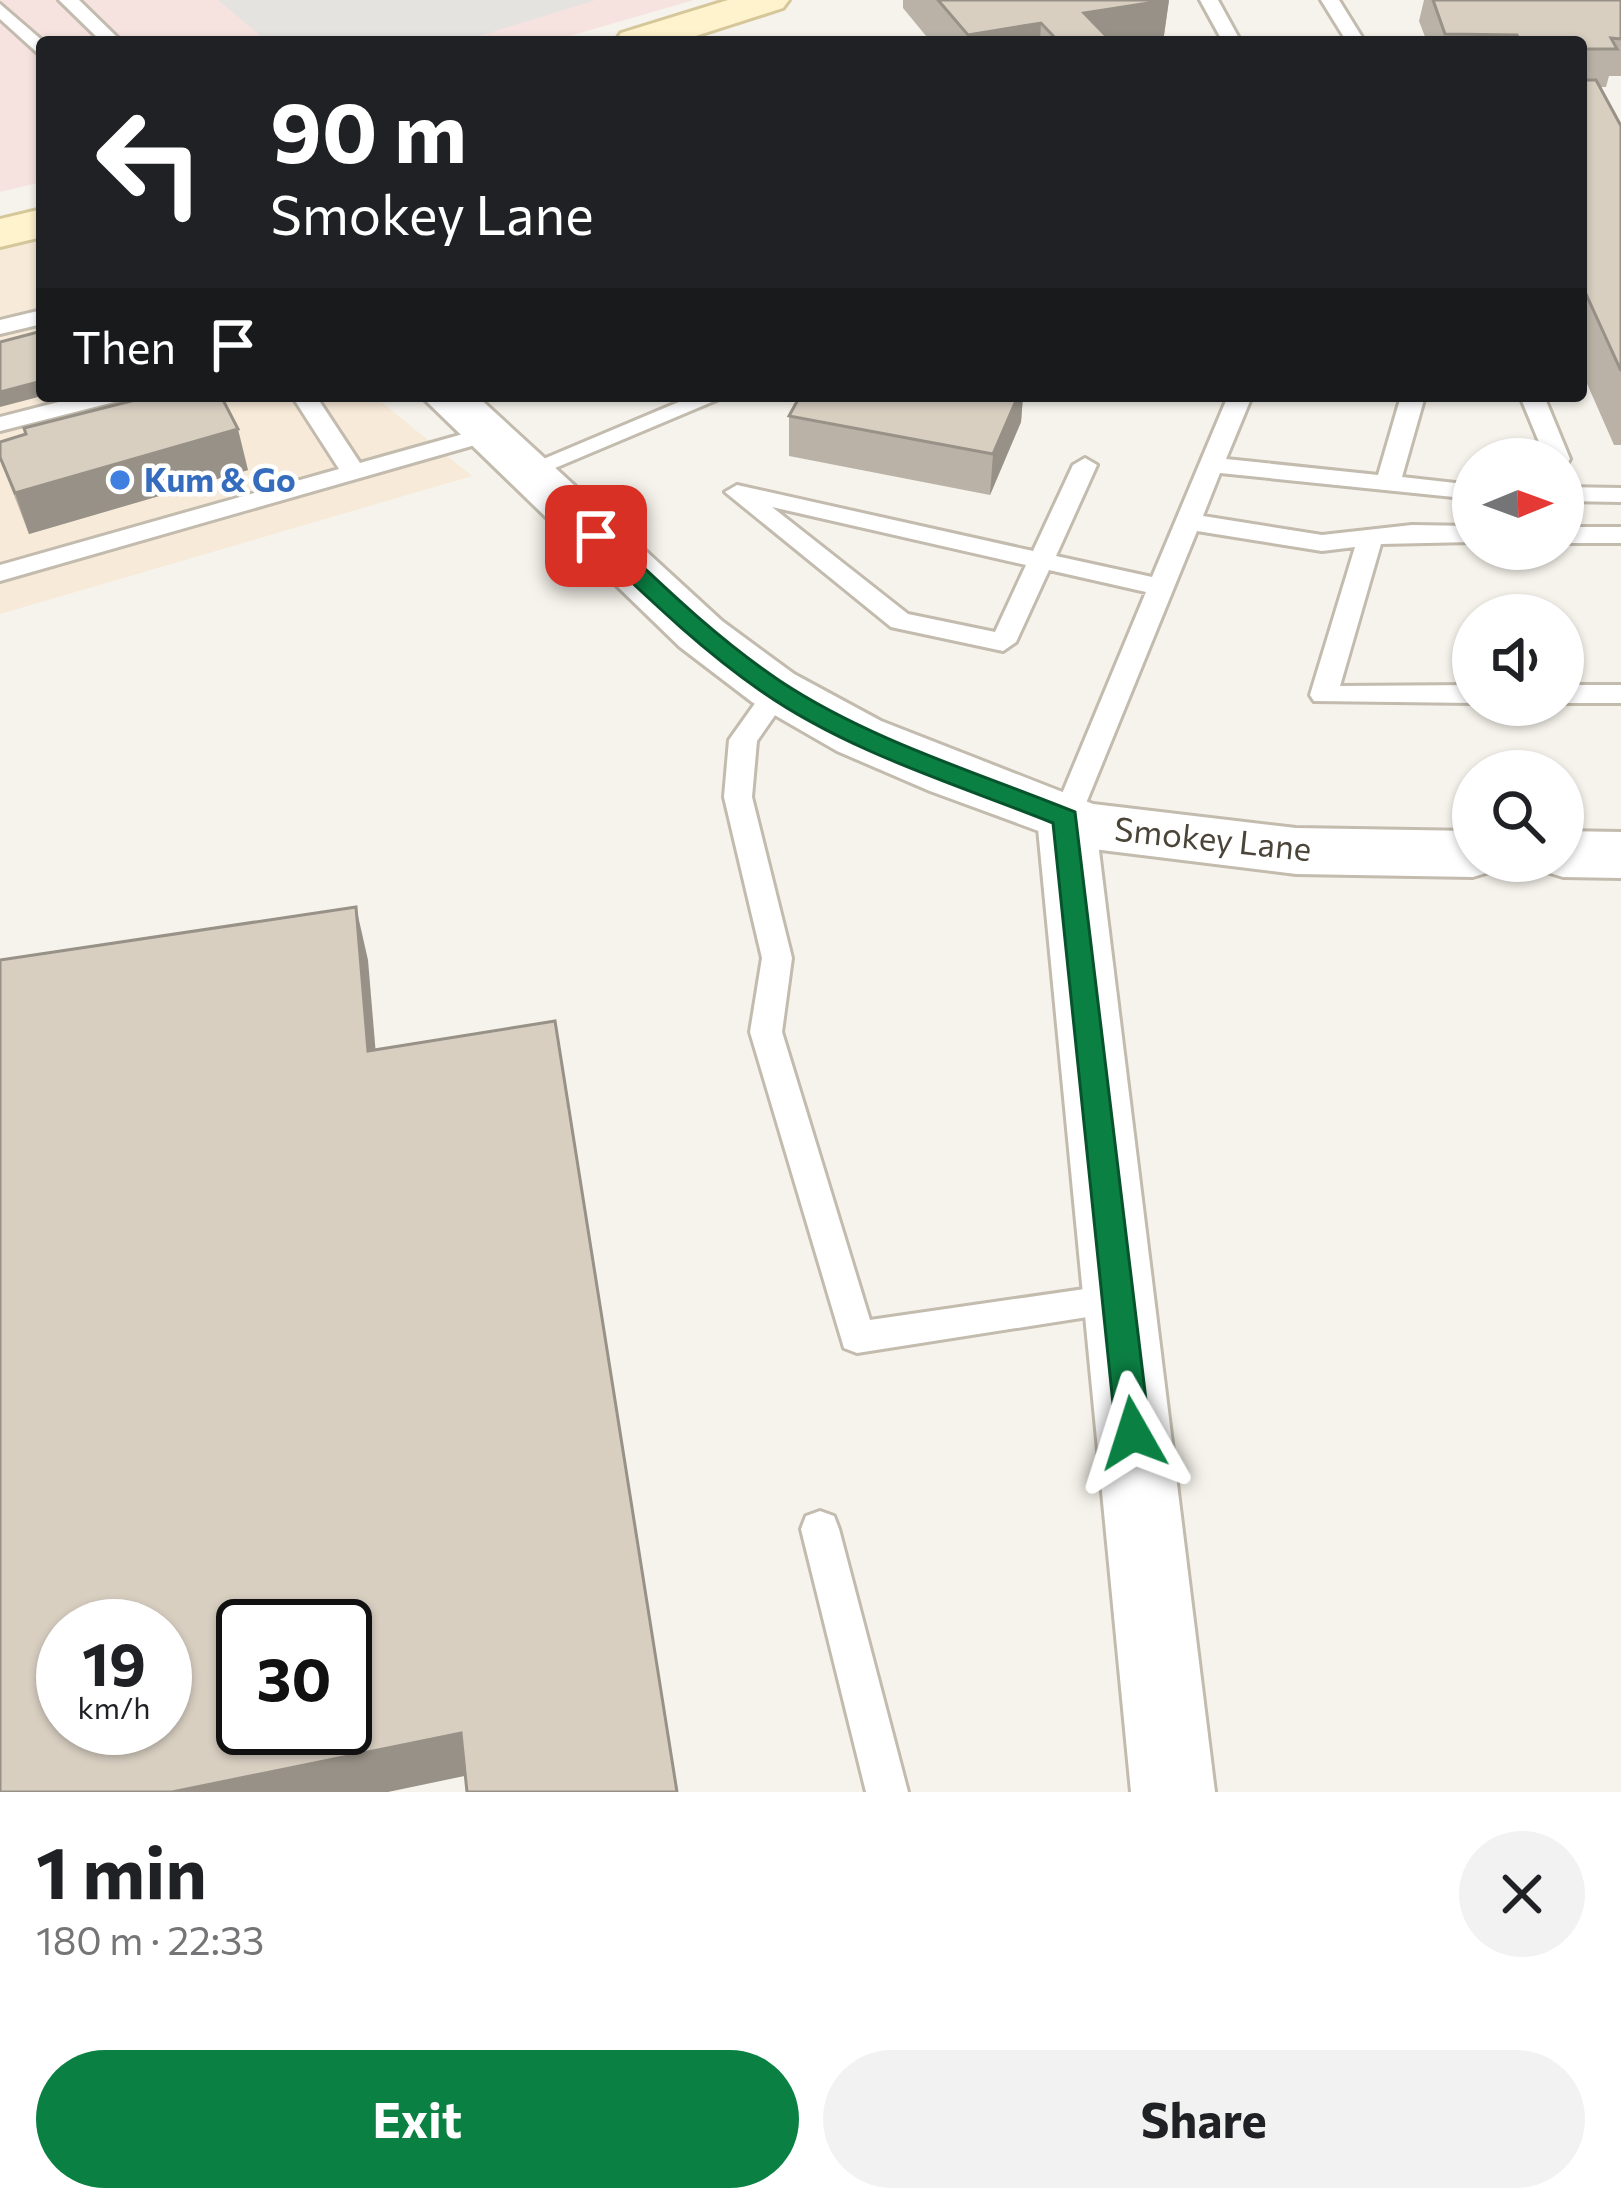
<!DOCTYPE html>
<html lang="en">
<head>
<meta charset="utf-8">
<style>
  :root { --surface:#fff; --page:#f2f2f2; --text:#202124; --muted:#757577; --accent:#0b8043 }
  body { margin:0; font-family:Commissioner,sans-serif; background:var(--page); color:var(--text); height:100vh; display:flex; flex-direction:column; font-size:45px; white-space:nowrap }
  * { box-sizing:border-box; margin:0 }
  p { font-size:39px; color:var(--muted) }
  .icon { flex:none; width:66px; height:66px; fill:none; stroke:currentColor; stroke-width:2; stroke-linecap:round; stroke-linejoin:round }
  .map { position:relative; height:1792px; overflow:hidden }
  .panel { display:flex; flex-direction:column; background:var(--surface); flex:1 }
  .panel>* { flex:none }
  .banner { position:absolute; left:36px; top:36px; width:1551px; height:366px; border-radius:12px; box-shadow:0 3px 9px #0004; background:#202124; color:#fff; overflow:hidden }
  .needle { width:78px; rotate:89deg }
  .buttons { position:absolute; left:1452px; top:438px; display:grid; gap:24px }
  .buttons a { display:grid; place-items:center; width:132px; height:132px; border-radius:50%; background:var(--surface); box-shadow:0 3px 9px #0004; font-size:60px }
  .speed { position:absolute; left:36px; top:1599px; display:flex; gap:24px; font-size:60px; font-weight:700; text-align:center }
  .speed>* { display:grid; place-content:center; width:156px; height:156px; border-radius:50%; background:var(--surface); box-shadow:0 3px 9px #0004; line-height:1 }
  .speed small { font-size:30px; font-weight:400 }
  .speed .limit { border:6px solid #111; border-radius:18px; background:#fff; color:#111 }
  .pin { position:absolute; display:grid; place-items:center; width:102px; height:102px; color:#fff; margin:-51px; border-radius:24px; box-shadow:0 6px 18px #0006 }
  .me { position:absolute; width:132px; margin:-66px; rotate:354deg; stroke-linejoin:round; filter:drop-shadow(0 0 9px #0008) }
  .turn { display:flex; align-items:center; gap:42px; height:252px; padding:0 36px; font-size:54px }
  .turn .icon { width:156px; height:156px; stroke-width:2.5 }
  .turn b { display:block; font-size:84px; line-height:102px }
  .then { display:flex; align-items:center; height:114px; padding:0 36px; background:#0003; gap:24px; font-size:45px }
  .round { display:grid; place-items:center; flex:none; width:126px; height:126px; border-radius:63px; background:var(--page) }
  .head { display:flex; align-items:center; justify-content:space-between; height:204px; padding:0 36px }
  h1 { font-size:72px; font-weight:700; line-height:90px }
  .primary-button { display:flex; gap:24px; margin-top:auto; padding:24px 36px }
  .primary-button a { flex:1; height:138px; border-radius:72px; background:var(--accent); color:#fff; font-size:48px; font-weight:700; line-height:138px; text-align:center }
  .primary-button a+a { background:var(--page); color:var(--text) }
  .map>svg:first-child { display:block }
</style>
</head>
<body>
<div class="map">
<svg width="1621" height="1792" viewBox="0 0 1621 1792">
  <rect width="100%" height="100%" fill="#f6f3ec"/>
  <path fill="#f7ead8" d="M 42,235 L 42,396 L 374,396 L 472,476 L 0,614 L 0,245 Z"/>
  <path fill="#f6e3e0" d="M 0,0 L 694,0 L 549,42 L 42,42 L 42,182 L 0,192 Z"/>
  <path fill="#e5e3e0" d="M 218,0 L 596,0 L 460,42 L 268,42 Z"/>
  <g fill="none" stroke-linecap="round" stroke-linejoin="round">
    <g stroke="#c2bbae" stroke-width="6">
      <path id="service" d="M 59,0 L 79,0 L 122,42 L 102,42 Z
        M 1200,0 L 1218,0 L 1241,42 L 1223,42 Z
        M 1321,0 L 1339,0 L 1365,42 L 1347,42 Z
        M 0,4 L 44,42 L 42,57 L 0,19 Z
        M 42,310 L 42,324 L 0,334 L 0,320 Z
        M 82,396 L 122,396 L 118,401 L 0,431 L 0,417 Z
        M 292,396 L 316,396 L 360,463 L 488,427 L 500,434 L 496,439 L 0,581 L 0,565 L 339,469 Z
        M 693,396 L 726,396 L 536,476 L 518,476 L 515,471 Z
        M 1228,396 L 1252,396 L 1226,459 L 1378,475 L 1401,396 L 1425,396 L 1402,477 L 1473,485 L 1473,499 L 1220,473 L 1203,516 L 1322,535 L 1412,525 L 1473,526 L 1473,542 L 1381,544 L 1340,686 L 1473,685 L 1473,703 L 1314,701 L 1310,695 L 1355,547 L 1322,551 L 1197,531 L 1080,818 L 1066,828 L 1052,818 L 1146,592 L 1049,570 L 1016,642 L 1003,651 L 900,629 L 891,627 L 725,492 L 737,485 L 1033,551 L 1073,465 L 1085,458 L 1097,465 L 1056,556 L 1152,577 ZM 772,507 L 1026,565 L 995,632 L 908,614 Z
        M 1520,396 L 1544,396 L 1570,459 L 1567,464 L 1563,459 L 1546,459 Z
        M 1563,487 L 1621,488 L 1621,502 L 1563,501 Z
        M 1563,527 L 1621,527 L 1621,543 L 1563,543 Z
        M 778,682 L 792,691 L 757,741 L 752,797 L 792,958 L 782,1032 L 870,1320 L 1119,1284 L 1132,1288 L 1137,1299 L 1132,1310 L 857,1353 L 844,1348 L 750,1032 L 762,958 L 724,797 L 729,740 L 768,685 Z
        M 1563,685 L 1621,685 L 1621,703 L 1563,703 Z
        M 820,1511 L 834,1516 L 839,1529 L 908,1792 L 866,1792 L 801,1529 L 806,1516 Z"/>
    </g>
    <g stroke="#c2bbae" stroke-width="6">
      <path id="minor" d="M 1066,798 L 1086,804 L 1095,818 L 1215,1792 L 1131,1792 L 1037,818 L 1046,804 Z"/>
    </g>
    <g stroke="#c2bbae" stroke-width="6">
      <path id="tertiary" d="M 421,396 L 477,396 L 722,621 L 794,674 L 881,721 L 1093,804 L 1296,828 L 1473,831 L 1473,861 L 1501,861 L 1496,870 L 1473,877 L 1296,874 L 1085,848 L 930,791 L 837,751 L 752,702 L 680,647 Z
        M 1563,831 L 1621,832 L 1621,878 L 1563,877 L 1540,870 L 1535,861 L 1563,861 Z"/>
    </g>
    <g stroke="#d6c79b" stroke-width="6">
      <path id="secondary" d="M 728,0 L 789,0 L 783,8 L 677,42 L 615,42 L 621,33 Z
        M 42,209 L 42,237 L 0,247 L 0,219 Z"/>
    </g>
    <use href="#service" fill="#fff" fill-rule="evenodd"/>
    <use href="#minor" fill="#fff" fill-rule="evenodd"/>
    <use href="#tertiary" fill="#fff" fill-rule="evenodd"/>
    <use href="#secondary" fill="#fff3cd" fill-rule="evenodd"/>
  </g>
  <path fill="#bab2a6" d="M 903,0 L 1169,0 L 1163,42 L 931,42 L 903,8 Z
    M 1424,0 L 1621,0 L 1621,76 L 1609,76 L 1606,87 L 1600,87 L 1621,126 L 1621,445 L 1614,445 L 1581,370 L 1581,42 L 1427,42 L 1419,21 Z
    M 800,396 L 1023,396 L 1021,422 L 990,495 L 789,456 L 789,416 Z
    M 0,442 L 248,470 L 29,534 L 0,459 Z"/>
  <path fill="#979187" d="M 1169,0 L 1163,42 L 1081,42 L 1084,13 Z
    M 1041,23 L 1040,42 L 967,42 L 968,35 Z
    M 42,381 L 42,396 L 0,407 L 0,392 Z
    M 1018,396 L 1023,396 L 1021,422 L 990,495 L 993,454 Z
    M 238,429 L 248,470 L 29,534 L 15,493 Z
    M 356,907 L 368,960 L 380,1103 L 368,1051 Z
    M 461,1733 L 474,1774 L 388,1792 L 172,1792 Z"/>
  <path fill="#d8cfc1" stroke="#979187" stroke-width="3" fill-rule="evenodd" d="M 938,0 L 1168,0 L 1084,13 L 1112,42 L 1059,42 L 1041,23 L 968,35 Z
    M 1433,0 L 1621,0 L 1621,39 L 1611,38 L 1617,49 L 1581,49 L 1581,42 L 1520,42 L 1517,35 L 1445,34 Z
    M 1581,80 L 1596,80 L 1621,126 L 1621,371 L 1581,283 Z
    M 42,331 L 42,381 L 0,392 L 0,342 Z
    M 151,396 L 221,396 L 238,429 L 15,493 L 0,457 L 0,442 L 26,434 L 24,428 Z
    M 800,396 L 1018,396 L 993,454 L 789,416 Z
    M 356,907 L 368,1051 L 555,1021 L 677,1792 L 467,1792 L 461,1733 L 172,1792 L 0,1792 L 0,960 ZM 63,1626 L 165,1626 L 165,1728 L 63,1728 ZM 243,1626 L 345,1626 L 345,1728 L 243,1728 Z"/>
  <path fill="#0b8043" stroke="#07532c" stroke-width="3" d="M 596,529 L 605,531 C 661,584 716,638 780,681 C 869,740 976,772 1075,812 L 1150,1433 L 1145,1444 L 1133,1448 L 1121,1444 L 1116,1433 L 1053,823 C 956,784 848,752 761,691 C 698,647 644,594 588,541 L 585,536 Z"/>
  <circle fill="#3f7fe0" stroke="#fff" stroke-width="4.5" cx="120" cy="480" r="12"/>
  <g text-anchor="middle" stroke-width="9" stroke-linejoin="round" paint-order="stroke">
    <g font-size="33" font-weight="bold" fill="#366cbe" stroke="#fff" text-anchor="start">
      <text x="144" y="492">Kum &amp; Go</text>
    </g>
    <g font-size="33" fill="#4b4439" stroke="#fff">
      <text transform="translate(1213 839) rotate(6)" y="12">Smokey Lane</text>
    </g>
  </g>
</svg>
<div class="buttons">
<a><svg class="needle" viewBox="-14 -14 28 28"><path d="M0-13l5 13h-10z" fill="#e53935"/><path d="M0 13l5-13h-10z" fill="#757577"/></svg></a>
<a><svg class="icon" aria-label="sound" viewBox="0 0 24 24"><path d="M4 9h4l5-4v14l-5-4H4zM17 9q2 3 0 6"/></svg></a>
<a><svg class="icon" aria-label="search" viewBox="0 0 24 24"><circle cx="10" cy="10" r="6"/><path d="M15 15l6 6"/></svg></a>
</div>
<div class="speed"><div>19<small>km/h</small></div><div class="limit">30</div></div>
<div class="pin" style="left:596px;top:536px;background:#d93025"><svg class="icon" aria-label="arrive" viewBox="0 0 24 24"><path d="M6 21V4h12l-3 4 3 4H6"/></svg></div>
<svg class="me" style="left:1133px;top:1433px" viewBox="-20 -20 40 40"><path d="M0-17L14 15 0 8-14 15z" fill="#0b8043" stroke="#fff" stroke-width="4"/></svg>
<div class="banner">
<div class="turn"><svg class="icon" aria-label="left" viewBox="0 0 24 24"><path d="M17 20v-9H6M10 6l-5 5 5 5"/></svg><div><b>90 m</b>Smokey Lane</div></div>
<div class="then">Then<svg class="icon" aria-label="arrive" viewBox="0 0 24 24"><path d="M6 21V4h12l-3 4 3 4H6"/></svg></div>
</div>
</div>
<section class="panel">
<div class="head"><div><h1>1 min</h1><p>180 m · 22:33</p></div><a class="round"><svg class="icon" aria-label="close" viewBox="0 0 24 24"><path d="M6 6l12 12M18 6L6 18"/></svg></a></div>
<div class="primary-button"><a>Exit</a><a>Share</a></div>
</section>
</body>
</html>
